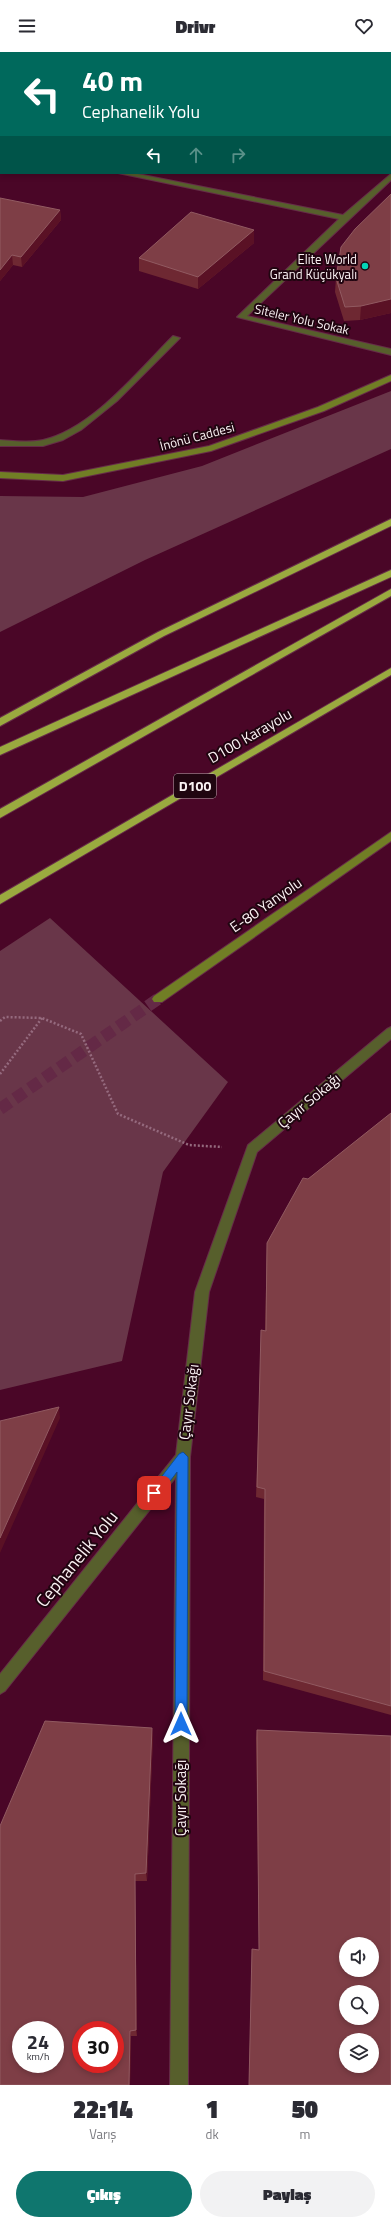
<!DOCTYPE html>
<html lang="tr">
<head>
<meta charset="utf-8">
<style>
  :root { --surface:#fff; --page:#f2f2f3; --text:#2b2b33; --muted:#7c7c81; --accent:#0f766e }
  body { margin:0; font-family:"Titillium Web",sans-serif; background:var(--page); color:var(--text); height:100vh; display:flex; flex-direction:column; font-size:15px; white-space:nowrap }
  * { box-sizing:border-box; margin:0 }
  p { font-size:13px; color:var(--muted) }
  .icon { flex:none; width:22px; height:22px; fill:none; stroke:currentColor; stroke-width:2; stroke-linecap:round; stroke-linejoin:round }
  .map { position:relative; height:2033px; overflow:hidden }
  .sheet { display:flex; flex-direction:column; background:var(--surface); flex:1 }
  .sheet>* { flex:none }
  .hud { position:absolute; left:0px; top:0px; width:391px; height:122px; box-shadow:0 2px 6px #0003; background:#00695c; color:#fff; overflow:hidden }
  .controls { position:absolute; left:339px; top:1885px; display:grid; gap:8px }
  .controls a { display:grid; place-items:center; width:40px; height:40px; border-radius:50%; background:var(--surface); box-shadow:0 2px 6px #0003; font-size:20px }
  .speed { position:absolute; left:12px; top:1969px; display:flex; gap:8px; font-size:20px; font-weight:700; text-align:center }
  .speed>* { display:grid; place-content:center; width:52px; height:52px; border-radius:50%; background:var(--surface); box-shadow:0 2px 6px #0003; line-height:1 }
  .speed small { font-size:10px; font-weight:400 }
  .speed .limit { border:6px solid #d22; background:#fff; color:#111 }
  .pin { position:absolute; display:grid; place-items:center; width:34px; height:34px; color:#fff; margin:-17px; border-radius:8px; box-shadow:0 2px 6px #0006 }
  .me { position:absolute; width:44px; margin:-22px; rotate:0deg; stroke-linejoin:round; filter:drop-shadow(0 0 3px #0008) }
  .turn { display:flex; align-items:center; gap:14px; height:84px; padding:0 16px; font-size:18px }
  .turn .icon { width:52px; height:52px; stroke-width:2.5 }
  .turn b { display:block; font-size:28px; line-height:34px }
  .lanes { display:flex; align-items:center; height:38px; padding:0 16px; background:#0003; justify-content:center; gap:20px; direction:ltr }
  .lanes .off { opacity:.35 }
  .eta { display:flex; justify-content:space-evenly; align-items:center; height:68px; text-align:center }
  .eta b { font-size:24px; font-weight:800; line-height:28px }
  .cta { display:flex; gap:8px; margin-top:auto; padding:8px 16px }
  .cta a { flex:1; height:46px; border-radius:24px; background:var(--accent); color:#fff; font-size:16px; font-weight:800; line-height:46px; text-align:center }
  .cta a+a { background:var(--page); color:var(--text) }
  header { display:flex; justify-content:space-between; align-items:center; height:52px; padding:0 16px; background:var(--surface); font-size:18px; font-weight:800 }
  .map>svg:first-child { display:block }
</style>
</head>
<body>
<header><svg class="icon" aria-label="menu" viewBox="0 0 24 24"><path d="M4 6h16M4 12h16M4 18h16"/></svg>Drivr<svg class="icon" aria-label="heart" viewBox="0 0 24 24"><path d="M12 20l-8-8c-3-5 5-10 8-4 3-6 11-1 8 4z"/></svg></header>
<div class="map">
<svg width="391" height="2033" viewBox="0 0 391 2033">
  <rect width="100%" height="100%" fill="#4a0627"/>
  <path fill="#693649" d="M 391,339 L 391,397 L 145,508 L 0,580 L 0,444 L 83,445 L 202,414 Z
    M 50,866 L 228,1030 L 163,1120 L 122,1309 L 0,1338 L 0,899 Z"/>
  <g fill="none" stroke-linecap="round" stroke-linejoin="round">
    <path stroke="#642946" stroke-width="12" stroke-dasharray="12 6" stroke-linecap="butt" d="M 0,1057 L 158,947"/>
    <g stroke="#662c48" stroke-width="2">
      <path id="lane" d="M 0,10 L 1,10 L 1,14 L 0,14 Z
        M 0,56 L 1,56 L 1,61 L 0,61 Z
        M 173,284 L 180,286 L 117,349 L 81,378 L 63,388 L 43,394 L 0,394 L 0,388 C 14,389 29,391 43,388 C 92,377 138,319 173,284 Z"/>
    </g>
    <g stroke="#662c48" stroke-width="2">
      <path id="street" d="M 118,121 L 133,121 L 343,163 L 391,122 L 391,128 L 247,264 L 391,297 L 391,303 L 237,265 L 339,167 Z
        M 391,975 L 391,987 L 257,1100 L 209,1240 L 190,1405 L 188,2033 L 170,2033 L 176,1425 L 5,1639 L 0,1642 L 0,1622 L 176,1403 L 195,1240 L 248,1093 L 387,977 Z"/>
    </g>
    <g stroke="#662c48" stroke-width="2">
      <path id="secondary" d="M 13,0 L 19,0 L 19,1 L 13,1 Z
        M 0,14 L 1,14 L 0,19 Z
        M 391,323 L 391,329 L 324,359 L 211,399 L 63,429 L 0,426 L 0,420 L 63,423 L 209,394 L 318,355 Z
        M 391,780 L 391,789 L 162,950 L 154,950 L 152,947 L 154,944 Z"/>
    </g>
    <g stroke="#662c48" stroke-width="2">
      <path id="highway" d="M 391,467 L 391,474 L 164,584 L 0,674 L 0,666 L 158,580 Z
        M 391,518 L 391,525 L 0,703 L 0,695 Z
        M 391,537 L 391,544 L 0,766 L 0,757 Z
        M 391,616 L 391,623 L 0,852 L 0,843 Z"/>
    </g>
    <path stroke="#956a7e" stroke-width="2.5" stroke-dasharray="2 2" stroke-linecap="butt" d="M 0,969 L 5,965 L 42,966 L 81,982 L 118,1062 L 189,1093 L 222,1095
      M 0,1022 L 42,966"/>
    <use href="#lane" fill="#575f2c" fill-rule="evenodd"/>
    <use href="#street" fill="#575f2c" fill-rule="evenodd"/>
    <use href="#secondary" fill="#717e25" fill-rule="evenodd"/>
    <use href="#highway" fill="#9aaa3f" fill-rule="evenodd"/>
  </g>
  <path fill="#6e2832" d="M 391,142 L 391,261 L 360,268 L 344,269 L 335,240 L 336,226 Z
    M 0,146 L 60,158 L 61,168 L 22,215 L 13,213 L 0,229 Z
    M 254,178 L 254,191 L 198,237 L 139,219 L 139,206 Z
    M 391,1061 L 391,1663 L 263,1628 L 264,1447 L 256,1445 L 261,1290 L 261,1278 L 265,1279 L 267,1191 L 308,1127 Z
    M 257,1678 L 391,2033 L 249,2033 L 252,1903 L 252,1897 L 259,1898 L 256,1686 Z
    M 153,1684 L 147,1829 L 135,1829 L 137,1984 L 131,1984 L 130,2033 L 0,2033 Z"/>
  <path fill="#5a1125" d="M 391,60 L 391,72 L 390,73 L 390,61 Z
    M 60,158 L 61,168 L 22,215 L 21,205 Z
    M 254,178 L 254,191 L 198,237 L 198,225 Z
    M 12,203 L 13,213 L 0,229 L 0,218 Z
    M 391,247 L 391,261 L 360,268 L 361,254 Z
    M 59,1355 L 60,1366 L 0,1501 L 0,1486 Z
    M 152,1676 L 153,1684 L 147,1829 L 146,1821 Z
    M 135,1822 L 135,1829 L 137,1984 L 136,1978 Z
    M 130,1979 L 131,1984 L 130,2033 L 129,2033 Z"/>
  <path fill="#7e3e46" stroke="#915a61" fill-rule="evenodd" d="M 331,0 L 391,0 L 391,60 L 390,61 L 390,1 L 329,1 Z
    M 391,142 L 391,247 L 361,254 L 345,255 L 336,226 L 341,195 L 355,177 Z
    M 0,146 L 60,158 L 21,205 L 12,203 L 0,218 Z
    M 191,160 L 254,178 L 198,225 L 139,206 Z
    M 391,1061 L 391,1654 L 264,1619 L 265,1437 L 257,1435 L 261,1278 L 266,1279 L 267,1191 L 303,1126 L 308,1127 Z
    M 59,1355 L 0,1486 L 0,1369 Z
    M 45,1669 L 152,1676 L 146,1821 L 135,1822 L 136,1978 L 130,1979 L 129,2033 L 0,2033 L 0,1774 ZM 21,1978 L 55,1978 L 55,2012 L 21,2012 ZM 81,1978 L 115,1978 L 115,2012 L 81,2012 Z
    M 257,1678 L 391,1684 L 391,2033 L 249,2033 L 252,1897 L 259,1898 ZM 346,1892 L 372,1892 L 372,1918 L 346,1918 ZM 346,1940 L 372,1940 L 372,1966 L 346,1966 ZM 346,1988 L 372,1988 L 372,2014 L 346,2014 Z"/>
  <path fill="#1a73e8" stroke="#114b97" d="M 183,1400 L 188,1405 L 187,1672 L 185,1676 L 181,1678 L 177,1676 L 175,1672 L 177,1420 L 158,1445 L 154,1446 L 149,1441 L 179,1402 Z"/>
  <circle fill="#04d5b6" stroke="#200510" stroke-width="1.5" cx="365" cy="214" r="4"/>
  <g text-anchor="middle" stroke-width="4" stroke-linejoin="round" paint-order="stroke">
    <g font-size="13" fill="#faf1f3" stroke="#200510" text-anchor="end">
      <text x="357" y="212">Elite World<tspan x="357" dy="15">Grand Küçükyalı</tspan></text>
    </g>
    <g font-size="13" fill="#faf1f3" stroke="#200510">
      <text transform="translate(302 267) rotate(13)" y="5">Siteler Yolu Sokak</text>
      <text transform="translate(197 384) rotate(-15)" y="5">İnönü Caddesi</text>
    </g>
    <rect fill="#200510" stroke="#b9aaaf" stroke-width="1" x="174" y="722" width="42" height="24" rx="3"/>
    <g font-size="14" font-weight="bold" fill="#faf1f3">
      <text x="195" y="739">D100</text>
    </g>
    <g font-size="15" fill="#faf1f3" stroke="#200510">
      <text transform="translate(250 684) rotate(-30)" y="5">D100 Karayolu</text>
      <text transform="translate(266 853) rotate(-35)" y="5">E-80 Yanyolu</text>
      <text transform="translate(309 1049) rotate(-40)" y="5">Çayır Sokağı</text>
      <text transform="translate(189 1350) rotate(-83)" y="5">Çayır Sokağı</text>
      <text transform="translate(181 1746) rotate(-90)" y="5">Çayır Sokağı</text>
    </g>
    <g font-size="18" fill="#faf1f3" stroke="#200510">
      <text transform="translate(77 1507) rotate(-51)" y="6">Cephanelik Yolu</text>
    </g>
  </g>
</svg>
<div class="controls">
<a><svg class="icon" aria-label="sound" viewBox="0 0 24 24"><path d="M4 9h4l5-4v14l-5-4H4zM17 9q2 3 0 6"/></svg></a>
<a><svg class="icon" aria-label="search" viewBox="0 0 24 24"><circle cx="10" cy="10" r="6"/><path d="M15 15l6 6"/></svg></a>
<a><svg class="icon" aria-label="layers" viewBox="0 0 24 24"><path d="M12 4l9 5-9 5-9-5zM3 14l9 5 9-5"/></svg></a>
</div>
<div class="speed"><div>24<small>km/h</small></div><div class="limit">30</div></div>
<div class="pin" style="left:154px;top:1441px;background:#d93025"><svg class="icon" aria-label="arrive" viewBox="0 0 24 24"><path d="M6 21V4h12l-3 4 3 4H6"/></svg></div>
<svg class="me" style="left:181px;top:1672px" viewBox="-20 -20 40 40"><path d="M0-17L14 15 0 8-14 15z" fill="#1a73e8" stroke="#fff" stroke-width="4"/></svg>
<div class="hud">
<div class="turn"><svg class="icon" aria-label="left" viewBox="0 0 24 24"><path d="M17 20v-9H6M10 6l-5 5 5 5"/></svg><div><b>40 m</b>Cephanelik Yolu</div></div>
<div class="lanes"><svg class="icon" aria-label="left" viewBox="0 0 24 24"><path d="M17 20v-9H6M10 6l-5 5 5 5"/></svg><svg class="icon off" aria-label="ahead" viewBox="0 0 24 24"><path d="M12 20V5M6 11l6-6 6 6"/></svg><svg class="icon off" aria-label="right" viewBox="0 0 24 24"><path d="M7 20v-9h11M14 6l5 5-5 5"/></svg></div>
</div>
</div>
<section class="sheet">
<div class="eta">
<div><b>22:14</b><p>Varış</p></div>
<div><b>1</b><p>dk</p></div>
<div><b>50</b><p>m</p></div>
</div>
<div class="cta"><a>Çıkış</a><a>Paylaş</a></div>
</section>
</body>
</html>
